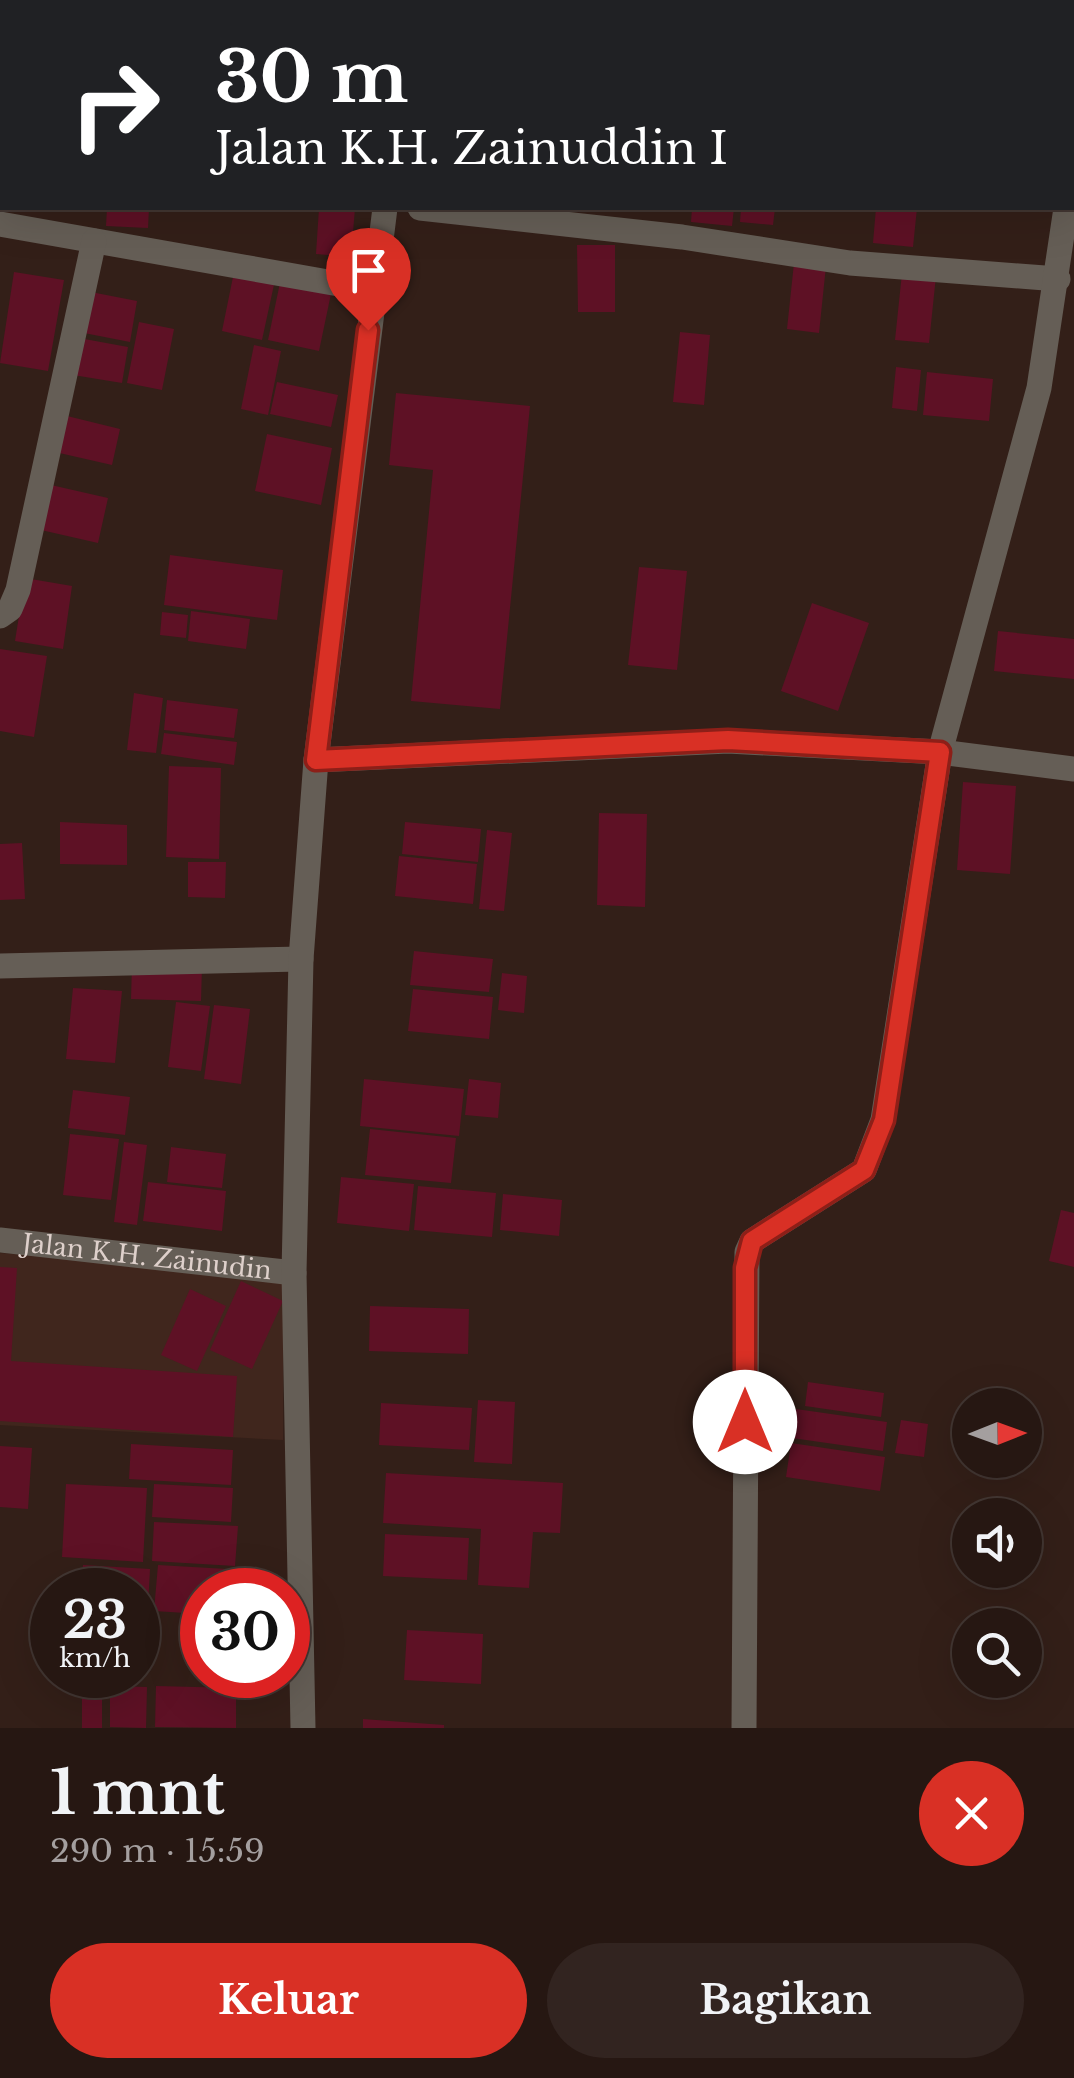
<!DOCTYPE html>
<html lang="id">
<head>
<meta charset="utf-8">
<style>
  :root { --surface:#261712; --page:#322420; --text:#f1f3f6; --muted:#a49f9f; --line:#423632; --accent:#d93025 }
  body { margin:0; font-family:"Libre Baskerville",serif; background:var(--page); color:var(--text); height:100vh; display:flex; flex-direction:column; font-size:38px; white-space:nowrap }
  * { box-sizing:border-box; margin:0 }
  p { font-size:32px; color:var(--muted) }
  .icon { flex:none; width:55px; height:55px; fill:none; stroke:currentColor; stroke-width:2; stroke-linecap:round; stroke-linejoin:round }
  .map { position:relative; height:1728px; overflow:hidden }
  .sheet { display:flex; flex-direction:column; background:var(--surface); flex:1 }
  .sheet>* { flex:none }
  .guide { position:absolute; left:0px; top:0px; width:1075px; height:210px; box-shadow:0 10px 40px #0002,0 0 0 2px var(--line); background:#202124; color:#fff; overflow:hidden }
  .needle { width:65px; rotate:89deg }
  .controls { position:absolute; left:952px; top:1388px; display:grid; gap:20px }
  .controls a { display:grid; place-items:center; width:90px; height:90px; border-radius:50%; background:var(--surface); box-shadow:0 10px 40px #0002,0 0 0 2px var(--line); font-size:50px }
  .speed { position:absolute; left:30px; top:1568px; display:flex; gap:20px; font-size:50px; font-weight:700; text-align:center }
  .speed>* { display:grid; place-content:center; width:130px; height:130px; border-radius:50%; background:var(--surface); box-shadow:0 10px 40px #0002,0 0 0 2px var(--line); line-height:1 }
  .speed small { font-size:25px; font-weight:400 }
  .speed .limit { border:15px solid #d22; background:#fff; color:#111 }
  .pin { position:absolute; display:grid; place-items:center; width:85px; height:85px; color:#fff; margin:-102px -42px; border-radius:50% 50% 50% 0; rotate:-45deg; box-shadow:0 0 10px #0007 }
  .pin .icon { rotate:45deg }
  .me { position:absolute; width:110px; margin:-55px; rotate:0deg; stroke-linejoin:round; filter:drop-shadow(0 0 8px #0008) }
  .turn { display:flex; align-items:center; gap:35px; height:210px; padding:0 50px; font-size:45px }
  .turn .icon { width:130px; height:130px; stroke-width:2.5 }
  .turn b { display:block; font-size:70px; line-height:85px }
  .round { display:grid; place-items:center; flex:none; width:105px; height:105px; border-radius:52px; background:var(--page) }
  .summary { display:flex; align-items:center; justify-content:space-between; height:170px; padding:0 50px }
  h1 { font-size:60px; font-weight:700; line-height:75px }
  .action { display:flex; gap:20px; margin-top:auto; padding:20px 50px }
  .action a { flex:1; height:115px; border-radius:60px; background:var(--accent); color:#fff; font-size:40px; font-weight:700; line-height:115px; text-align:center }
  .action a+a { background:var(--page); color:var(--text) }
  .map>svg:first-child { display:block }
</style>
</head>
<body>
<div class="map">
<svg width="1074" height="1728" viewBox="0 0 1074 1728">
  <rect width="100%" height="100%" fill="#331f18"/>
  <path fill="#40261d" d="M 0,1253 L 283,1274 L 283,1440 L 0,1425 Z"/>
  <path fill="#5e1125" d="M 107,208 L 149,208 L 148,228 L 106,226 Z
    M 319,208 L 355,208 L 351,257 L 316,254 Z
    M 692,208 L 734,208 L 732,226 L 691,222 Z
    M 741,208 L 775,208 L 773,225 L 740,222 Z
    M 876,208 L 917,208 L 913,247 L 873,243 Z
    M 577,245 L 615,245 L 615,312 L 578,312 Z
    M 794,263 L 826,266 L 819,333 L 787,329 Z
    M 14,272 L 64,280 L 48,371 L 0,363 Z
    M 234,272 L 275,280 L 262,340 L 222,331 Z
    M 902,273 L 936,276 L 929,343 L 895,340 Z
    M 281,278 L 332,289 L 319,351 L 268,340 Z
    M 91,292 L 137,301 L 130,342 L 84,333 Z
    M 139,322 L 174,329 L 162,390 L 127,383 Z
    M 680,332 L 710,335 L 704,405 L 673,402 Z
    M 79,338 L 128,347 L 122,383 L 73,375 Z
    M 254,345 L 281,351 L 268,415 L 241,409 Z
    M 896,367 L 921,370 L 917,411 L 892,408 Z
    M 927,372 L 993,379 L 989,421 L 923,415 Z
    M 277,382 L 338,395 L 331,427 L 270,414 Z
    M 396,393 L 530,406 L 500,709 L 411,701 L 433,470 L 389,465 Z
    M 63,415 L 120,429 L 112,465 L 55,452 Z
    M 267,434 L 332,448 L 321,505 L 255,491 Z
    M 51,485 L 108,498 L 98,543 L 41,530 Z
    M 170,555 L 283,570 L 277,620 L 164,605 Z
    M 639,567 L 687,571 L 677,670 L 628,665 Z
    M 25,578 L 72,586 L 63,649 L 15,641 Z
    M 812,603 L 869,623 L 838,711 L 781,691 Z
    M 191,611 L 250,619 L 246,649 L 188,641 Z
    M 162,612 L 188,615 L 186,638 L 160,635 Z
    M 998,631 L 1074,639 L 1074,679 L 994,671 Z
    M 0,649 L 47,656 L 34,737 L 0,731 Z
    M 134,693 L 163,698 L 156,753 L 127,750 Z
    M 167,700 L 238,709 L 234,738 L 164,730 Z
    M 164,733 L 237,742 L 234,765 L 161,754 Z
    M 169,766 L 221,768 L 219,859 L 166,857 Z
    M 963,782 L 1016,786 L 1010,874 L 957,870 Z
    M 599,813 L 647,814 L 645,907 L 597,905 Z
    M 60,822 L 127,825 L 127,865 L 60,864 Z
    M 405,822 L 481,829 L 478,862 L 402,854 Z
    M 487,830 L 512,833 L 504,911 L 479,909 Z
    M 22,843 L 25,899 L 0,900 L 0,844 Z
    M 399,856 L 477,864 L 473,904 L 395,896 Z
    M 188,862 L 226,862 L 225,898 L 188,897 Z
    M 414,951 L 493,959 L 489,992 L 410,985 Z
    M 132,964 L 202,966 L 201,1001 L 131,999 Z
    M 502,973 L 527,976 L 524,1013 L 498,1010 Z
    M 73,988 L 122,991 L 115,1063 L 66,1059 Z
    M 413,989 L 493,997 L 489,1039 L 408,1031 Z
    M 176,1002 L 210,1006 L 201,1071 L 168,1067 Z
    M 214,1005 L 250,1009 L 241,1084 L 204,1079 Z
    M 364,1079 L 464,1089 L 459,1136 L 360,1126 Z
    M 469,1079 L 501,1083 L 498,1118 L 465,1115 Z
    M 73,1090 L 130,1097 L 125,1135 L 68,1128 Z
    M 370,1129 L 456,1138 L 451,1183 L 365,1175 Z
    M 70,1134 L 119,1139 L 111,1200 L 63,1195 Z
    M 124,1142 L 147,1145 L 137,1225 L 114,1222 Z
    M 171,1147 L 226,1154 L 222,1188 L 167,1182 Z
    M 341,1177 L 414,1184 L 409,1231 L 337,1223 Z
    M 148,1182 L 226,1191 L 222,1231 L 143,1221 Z
    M 418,1186 L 496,1193 L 492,1237 L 414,1230 Z
    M 503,1194 L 562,1200 L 559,1236 L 500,1230 Z
    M 1061,1210 L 1074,1213 L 1074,1267 L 1049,1261 Z
    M 0,1267 L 17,1268 L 11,1361 L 237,1376 L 233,1437 L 0,1421 Z
    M 241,1281 L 283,1301 L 252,1369 L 210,1350 Z
    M 190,1289 L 226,1306 L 197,1371 L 161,1355 Z
    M 370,1306 L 469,1309 L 468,1354 L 369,1351 Z
    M 808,1382 L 884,1393 L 881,1417 L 805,1406 Z
    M 478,1400 L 515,1402 L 512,1464 L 474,1462 Z
    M 381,1403 L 472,1408 L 469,1450 L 379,1445 Z
    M 796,1409 L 887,1422 L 883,1451 L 792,1438 Z
    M 901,1420 L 928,1424 L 924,1457 L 895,1453 Z
    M 791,1443 L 885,1457 L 880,1491 L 786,1477 Z
    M 131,1444 L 233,1450 L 231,1485 L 129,1479 Z
    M 0,1446 L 32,1448 L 28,1509 L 0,1507 Z
    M 386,1473 L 563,1483 L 560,1533 L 533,1532 L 529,1588 L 478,1585 L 481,1529 L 383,1523 Z
    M 66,1484 L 147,1488 L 143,1562 L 62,1557 Z
    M 154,1484 L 233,1488 L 231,1522 L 152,1517 Z
    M 154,1522 L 238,1526 L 235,1566 L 152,1561 Z
    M 385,1534 L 469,1538 L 467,1580 L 383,1576 Z
    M 83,1565 L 150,1569 L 147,1625 L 138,1624 L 138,1590 L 81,1590 Z
    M 158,1565 L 227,1569 L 226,1590 L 202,1590 L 202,1614 L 154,1611 Z
    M 407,1630 L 483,1634 L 481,1684 L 404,1680 Z
    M 110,1686 L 147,1687 L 146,1728 L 110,1727 Z
    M 156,1686 L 236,1688 L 236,1728 L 155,1727 Z
    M 82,1688 L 102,1689 L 102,1728 L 82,1728 Z
    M 363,1719 L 444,1725 L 444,1728 L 363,1728 Z"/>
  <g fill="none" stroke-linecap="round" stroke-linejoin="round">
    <g stroke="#655e56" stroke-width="25">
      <path d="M 422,2 L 422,0"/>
      <path d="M 0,37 L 2,38"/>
      <path d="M 1072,152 L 1074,139"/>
      <path d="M 420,208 L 682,237 L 850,263 L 1058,279"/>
      <path d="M 0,224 L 373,290"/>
      <path d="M 0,616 L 10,609 L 18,590 L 94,241"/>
      <path d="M 316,760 L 385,208"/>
      <path d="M 0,966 L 301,959"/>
      <path id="s1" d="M 0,1240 L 294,1273"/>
      <path d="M 303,1728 L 294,1273 L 301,959 L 316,760 L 728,741 L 940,752 L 1074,769"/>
      <path d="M 744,1728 L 747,1252 L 752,1241 L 864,1170 L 883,1120 L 940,752 L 1039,388 L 1066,208"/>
    </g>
  </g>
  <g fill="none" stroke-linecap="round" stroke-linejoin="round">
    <g stroke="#8d1f18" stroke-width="25">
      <path id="route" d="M 368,330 L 316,760 L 728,740 L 940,752 L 884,1120 L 864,1170 L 752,1241 L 745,1268 L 745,1422"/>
    </g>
    <use href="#route" stroke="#d93025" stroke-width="18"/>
  </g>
  <g text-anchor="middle" stroke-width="10" stroke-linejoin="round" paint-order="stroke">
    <g font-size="25" fill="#ded0cb" stroke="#140b08">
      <text dy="9" stroke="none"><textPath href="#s1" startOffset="148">Jalan K.H. Zainudin</textPath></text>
    </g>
  </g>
</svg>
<div class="controls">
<a><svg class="needle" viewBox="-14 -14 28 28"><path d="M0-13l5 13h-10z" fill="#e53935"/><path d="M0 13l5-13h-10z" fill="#a49f9f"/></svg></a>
<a><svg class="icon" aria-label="sound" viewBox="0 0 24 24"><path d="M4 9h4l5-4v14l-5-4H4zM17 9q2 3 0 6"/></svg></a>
<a><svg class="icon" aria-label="search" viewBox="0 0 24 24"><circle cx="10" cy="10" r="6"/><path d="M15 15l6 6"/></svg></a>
</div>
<div class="speed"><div>23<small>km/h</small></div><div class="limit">30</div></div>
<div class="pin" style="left:368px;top:330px;background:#d93025"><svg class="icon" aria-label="arrive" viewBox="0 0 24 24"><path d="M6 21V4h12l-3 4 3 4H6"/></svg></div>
<svg class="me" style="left:745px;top:1422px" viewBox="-20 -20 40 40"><circle r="19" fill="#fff"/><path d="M0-13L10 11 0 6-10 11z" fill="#d93025"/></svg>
<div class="guide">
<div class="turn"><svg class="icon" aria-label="right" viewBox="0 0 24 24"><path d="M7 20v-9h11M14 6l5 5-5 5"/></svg><div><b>30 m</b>Jalan K.H. Zainuddin I</div></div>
</div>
</div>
<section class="sheet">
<div class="summary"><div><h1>1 mnt</h1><p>290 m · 15:59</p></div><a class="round" style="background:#d93025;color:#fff"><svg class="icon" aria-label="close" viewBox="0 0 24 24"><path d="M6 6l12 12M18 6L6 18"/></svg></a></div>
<div class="action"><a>Keluar</a><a>Bagikan</a></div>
</section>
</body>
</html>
